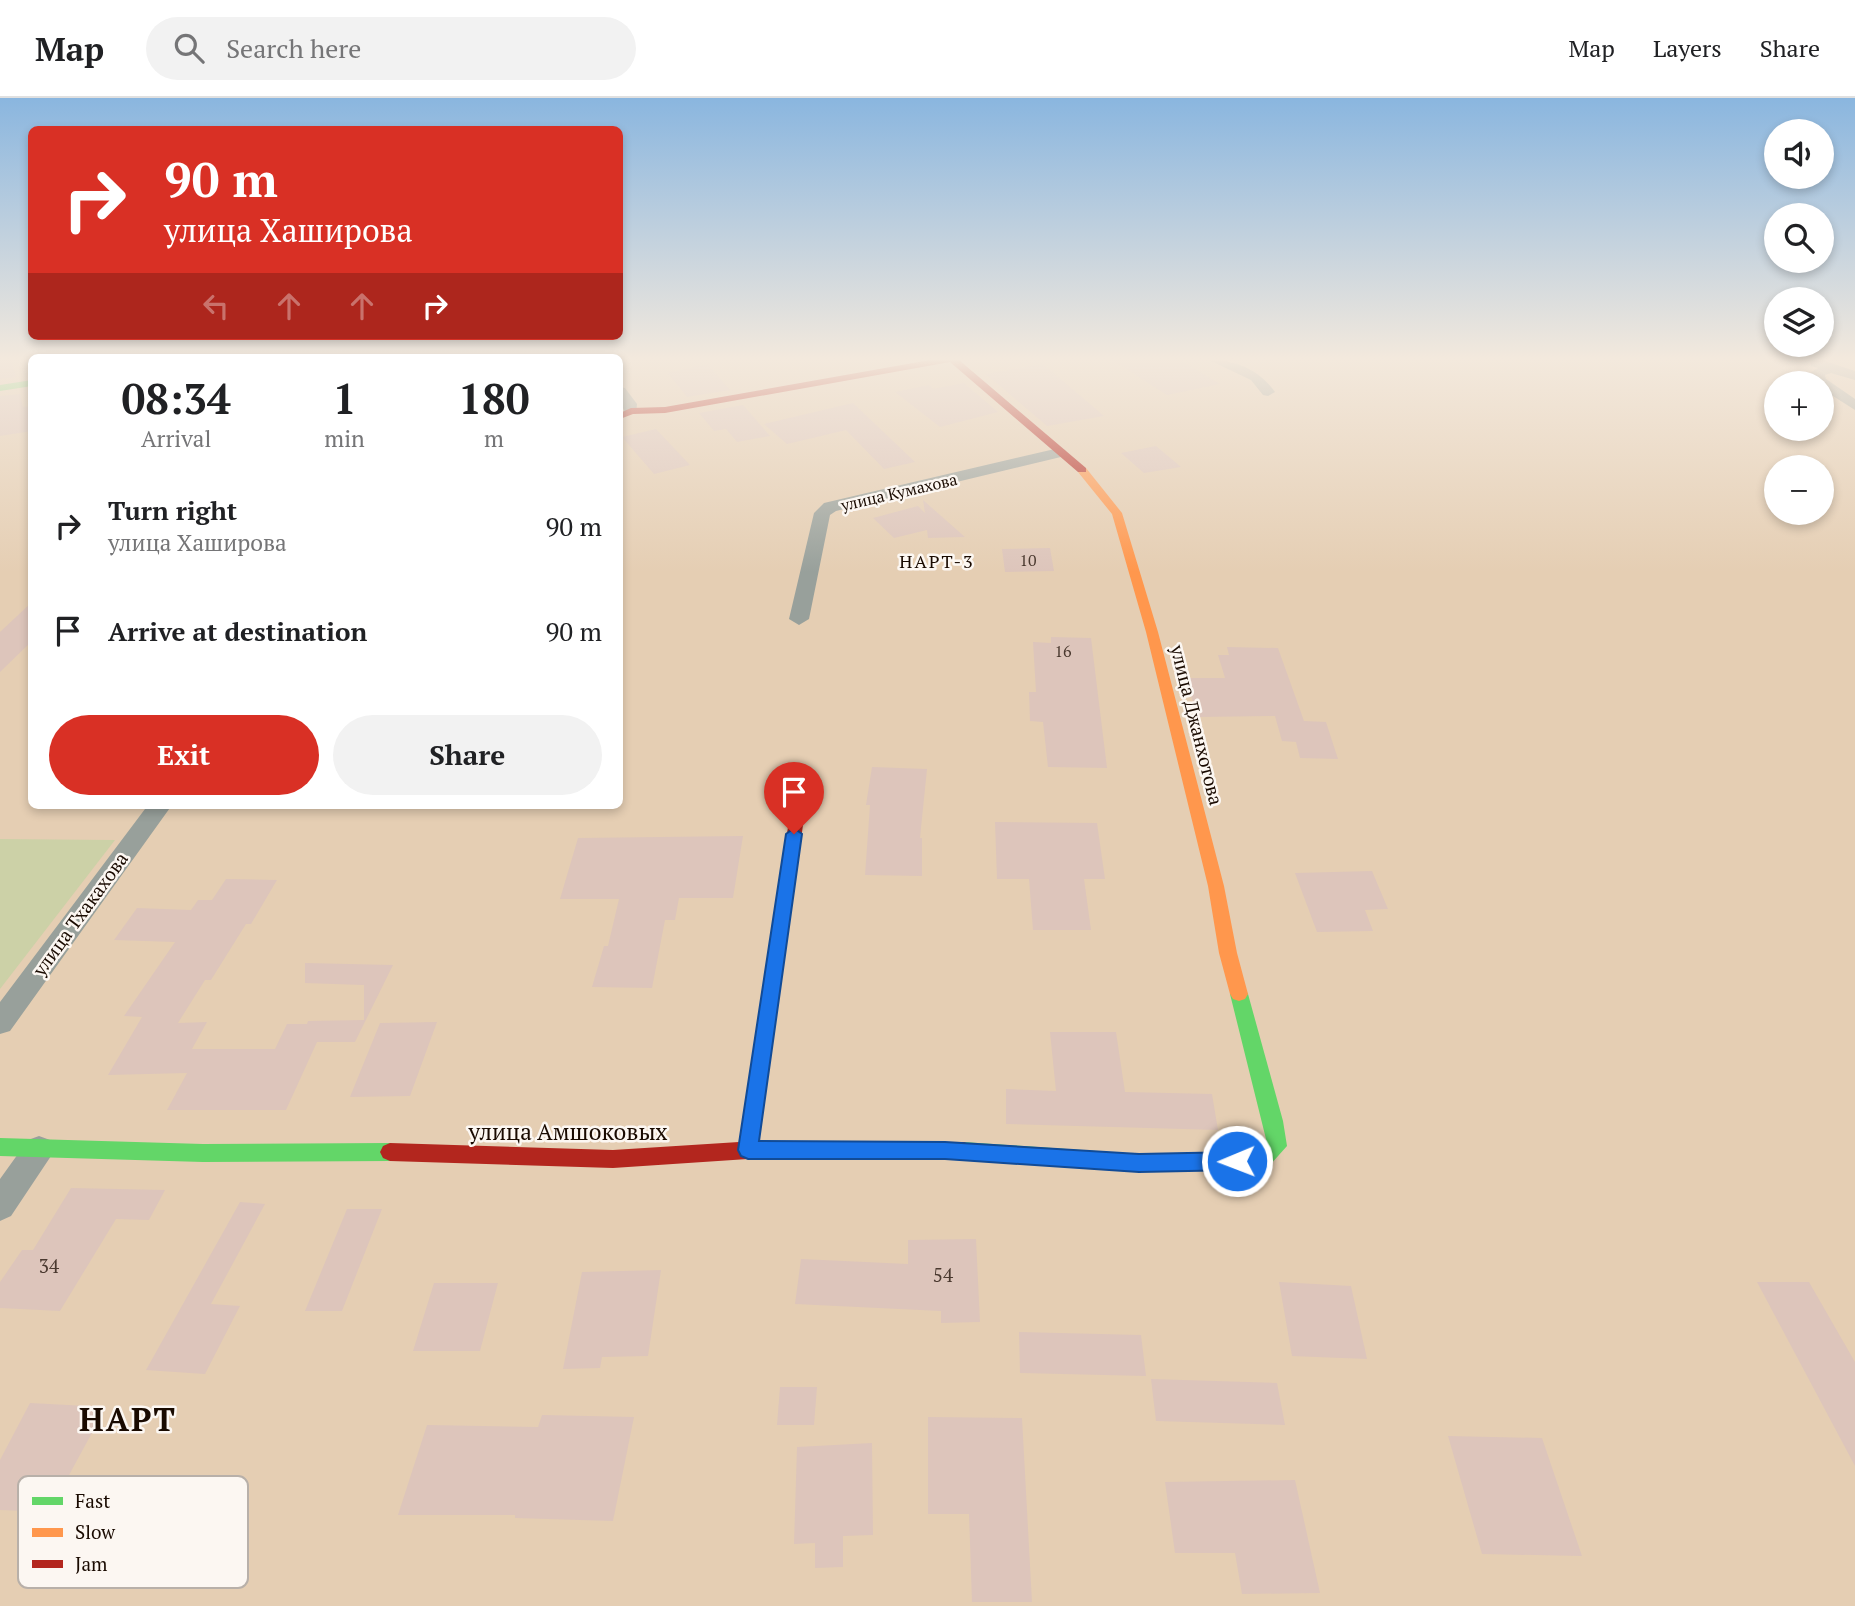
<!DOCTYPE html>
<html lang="en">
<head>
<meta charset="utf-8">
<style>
  :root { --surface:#fff; --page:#f2f2f2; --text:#202124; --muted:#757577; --line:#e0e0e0; --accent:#d93025 }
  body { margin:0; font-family:"PT Serif",serif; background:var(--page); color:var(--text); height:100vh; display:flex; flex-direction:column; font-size:26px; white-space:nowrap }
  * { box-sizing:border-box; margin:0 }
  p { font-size:23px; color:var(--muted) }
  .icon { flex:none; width:38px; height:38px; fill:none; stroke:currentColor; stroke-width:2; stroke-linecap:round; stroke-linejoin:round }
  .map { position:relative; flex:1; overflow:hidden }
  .side { position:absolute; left:28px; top:256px; width:595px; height:455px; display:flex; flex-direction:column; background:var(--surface); border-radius:10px; box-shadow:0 4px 10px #0003 }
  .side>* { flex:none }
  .guide { position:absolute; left:28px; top:28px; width:595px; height:214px; border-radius:10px; box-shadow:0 4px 10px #0003; background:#d93025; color:#fff; overflow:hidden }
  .controls { position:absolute; left:1764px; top:21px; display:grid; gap:14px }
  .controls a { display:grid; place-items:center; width:70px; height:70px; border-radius:50%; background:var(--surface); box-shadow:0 4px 10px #0003; font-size:35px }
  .pin { position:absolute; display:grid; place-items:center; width:60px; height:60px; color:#fff; margin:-72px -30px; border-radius:50% 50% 50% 0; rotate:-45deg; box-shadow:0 0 7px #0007 }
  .pin .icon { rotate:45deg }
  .me { position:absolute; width:77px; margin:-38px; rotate:269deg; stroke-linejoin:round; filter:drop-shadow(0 0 5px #0008) }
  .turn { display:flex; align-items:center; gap:24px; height:147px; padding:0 21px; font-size:32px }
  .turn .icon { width:91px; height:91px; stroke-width:2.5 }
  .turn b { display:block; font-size:49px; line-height:60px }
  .lanes { display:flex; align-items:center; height:66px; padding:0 21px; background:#0003; justify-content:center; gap:35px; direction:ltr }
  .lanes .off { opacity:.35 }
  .eta { display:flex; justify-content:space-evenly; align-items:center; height:119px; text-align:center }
  .eta b { font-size:42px; font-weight:700; line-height:49px }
  .button { display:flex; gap:14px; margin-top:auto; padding:14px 21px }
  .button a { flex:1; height:80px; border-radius:42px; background:var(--accent); color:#fff; font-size:28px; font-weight:700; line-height:80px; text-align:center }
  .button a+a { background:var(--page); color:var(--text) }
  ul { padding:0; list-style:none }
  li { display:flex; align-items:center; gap:21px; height:105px; padding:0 21px }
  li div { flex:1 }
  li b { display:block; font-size:26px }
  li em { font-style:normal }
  header { display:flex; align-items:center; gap:42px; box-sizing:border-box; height:98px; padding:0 35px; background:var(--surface); border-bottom:2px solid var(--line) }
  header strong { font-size:33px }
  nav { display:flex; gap:38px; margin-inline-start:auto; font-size:24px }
  .search { width:490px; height:63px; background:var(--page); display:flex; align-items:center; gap:18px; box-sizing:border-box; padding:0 24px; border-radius:38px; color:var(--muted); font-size:26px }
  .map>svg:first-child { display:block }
</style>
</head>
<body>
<header>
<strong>Map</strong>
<div class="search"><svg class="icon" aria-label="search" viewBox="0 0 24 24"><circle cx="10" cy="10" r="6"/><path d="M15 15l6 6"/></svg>Search here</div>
<nav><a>Map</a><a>Layers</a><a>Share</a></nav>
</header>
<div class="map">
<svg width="1855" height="1508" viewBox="0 0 1855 1508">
  <rect width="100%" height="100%" fill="#e5ceb3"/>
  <path fill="#ccd1a7" d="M 0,741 L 115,742 L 0,891 Z"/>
  <path fill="#ddc5bb" d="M 0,262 L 11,262 L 16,279 L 0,281 Z
    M 1112,262 L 1180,262 L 1220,286 L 1167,297 Z
    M 707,266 L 730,292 L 687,299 L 668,275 Z
    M 1043,266 L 1104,318 L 1047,328 L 986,276 Z
    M 964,285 L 998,314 L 940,329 L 895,294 L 929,287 L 933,291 Z
    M 20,296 L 23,309 L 32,308 L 32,333 L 0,338 L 0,298 Z
    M 853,305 L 915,364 L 884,371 L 846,332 L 787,346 L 764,326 Z
    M 743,307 L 770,338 L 737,344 L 726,331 L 714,333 L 699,315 Z
    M 656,331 L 690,367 L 654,376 L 622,339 Z
    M 1156,348 L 1181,369 L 1144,375 L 1121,355 Z
    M 923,402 L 965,439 L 928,440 L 927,432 L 894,440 L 873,420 L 918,408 L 925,415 Z
    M 1050,450 L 1054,473 L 1005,474 L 1002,451 Z
    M 32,504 L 32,543 L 0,574 L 0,534 Z
    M 1051,539 L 1091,540 L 1107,670 L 1048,669 L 1043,624 L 1030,623 L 1029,594 L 1036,594 L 1033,544 L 1051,545 Z
    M 1227,549 L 1278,550 L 1304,623 L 1326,624 L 1338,661 L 1300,660 L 1296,644 L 1282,643 L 1275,618 L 1198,619 L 1185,580 L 1225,580 L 1218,557 L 1229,557 Z
    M 872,669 L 927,671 L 920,740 L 922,740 L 922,778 L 865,777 L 870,707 L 866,707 Z
    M 995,724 L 1097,725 L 1105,781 L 1084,781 L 1091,832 L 1033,832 L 1029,781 L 997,781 Z
    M 743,738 L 733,800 L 679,800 L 675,822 L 665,822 L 652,890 L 592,889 L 604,848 L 608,848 L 619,801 L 560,801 L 578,740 Z
    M 1372,773 L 1388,811 L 1365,812 L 1373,833 L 1317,834 L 1295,775 Z
    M 226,781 L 277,782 L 251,826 L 246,826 L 211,882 L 205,882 L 178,925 L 207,924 L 192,951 L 275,951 L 287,926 L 307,926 L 308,923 L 364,922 L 364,887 L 305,885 L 305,865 L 393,867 L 355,944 L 317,944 L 286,1012 L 167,1012 L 187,975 L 108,977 L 142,919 L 124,918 L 175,844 L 114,842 L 137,810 L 191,812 L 198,802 L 212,802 Z
    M 437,924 L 410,998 L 350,999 L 380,925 Z
    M 1050,934 L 1116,934 L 1125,994 L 1212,996 L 1218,1032 L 1006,1026 L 1006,991 L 1056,993 Z
    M 71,1090 L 165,1092 L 149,1122 L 116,1121 L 60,1213 L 0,1210 L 0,1184 L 22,1152 L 33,1152 Z
    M 240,1104 L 265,1106 L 211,1206 L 240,1208 L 205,1276 L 146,1272 Z
    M 347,1111 L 382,1111 L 342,1213 L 305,1213 Z
    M 976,1141 L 980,1224 L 941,1225 L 941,1213 L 795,1206 L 801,1161 L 908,1166 L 908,1142 Z
    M 661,1172 L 648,1258 L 602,1259 L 600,1270 L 563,1271 L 582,1174 Z
    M 1279,1184 L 1351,1188 L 1367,1261 L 1292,1258 Z
    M 1757,1184 L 1809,1184 L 1855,1264 L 1855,1368 Z
    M 434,1185 L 498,1185 L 480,1253 L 413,1253 Z
    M 1019,1234 L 1141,1237 L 1146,1278 L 1020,1275 Z
    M 1151,1281 L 1277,1285 L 1285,1327 L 1156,1323 Z
    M 780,1289 L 817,1289 L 814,1327 L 777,1327 Z
    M 30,1305 L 106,1309 L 49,1414 L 0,1412 L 0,1362 Z
    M 542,1317 L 634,1319 L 613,1423 L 515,1420 L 515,1417 L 398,1417 L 427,1327 L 538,1329 Z
    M 928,1319 L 1022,1320 L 1032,1504 L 972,1504 L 969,1416 L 928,1416 Z
    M 1448,1338 L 1542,1340 L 1582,1458 L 1482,1456 Z
    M 872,1345 L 873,1437 L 843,1438 L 843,1469 L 815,1470 L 815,1445 L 794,1446 L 797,1349 Z
    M 1295,1382 L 1320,1495 L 1242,1496 L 1235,1455 L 1175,1455 L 1165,1384 Z"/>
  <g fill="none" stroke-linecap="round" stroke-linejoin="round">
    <path fill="#98a09b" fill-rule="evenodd" d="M 1209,262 C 1237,262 1259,272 1275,294 L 1268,298 L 1263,297 L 1251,282 Z
      M 1811,262 L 1822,262 L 1855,273 L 1855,282 L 1831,275 L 1825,277 L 1826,281 L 1855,301 L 1855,312 L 1822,291 L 1822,285 L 1815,285 L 1810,275 L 1818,270 L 1811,268 Z
      M 620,289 L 625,290 L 637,306 L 636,316 L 626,316 C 621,308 619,298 620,289 Z
      M 1059,350 L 1065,352 L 1067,355 L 1065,358 L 836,413 L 830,417 L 809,521 L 799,527 L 789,521 L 814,415 L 824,405 Z
      M 148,707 L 172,707 L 10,933 L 0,936 L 0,904 Z
      M 39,1038 L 50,1042 L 55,1052 L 11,1118 L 0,1123 L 0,1081 L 28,1042 Z"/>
    <path fill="#63d668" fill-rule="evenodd" d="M 32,282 L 32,288 L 0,293 L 0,287 Z
      M 1239,889 L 1245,891 L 1248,896 L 1283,1023 L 1287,1048 L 1269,1068 L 1262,1071 L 1139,1074 L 964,1062 L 957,1059 L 954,1053 L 957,1047 L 964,1044 L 1139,1056 L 1258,1053 L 1267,1045 L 1230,896 L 1233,891 Z
      M 0,1040 L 203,1046 L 390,1045 L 397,1048 L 400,1054 L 397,1060 L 390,1063 L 203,1064 L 0,1058 Z"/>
    <path fill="#ff974d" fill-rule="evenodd" d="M 1078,370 L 1086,370 L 1122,415 L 1158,534 L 1224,788 L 1237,855 L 1248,896 L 1245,901 L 1239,903 L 1233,901 L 1230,896 L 1219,855 L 1208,788 L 1146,534 L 1112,416 L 1078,374 Z"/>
    <path fill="#b3261e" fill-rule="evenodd" d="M 930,262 L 959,262 L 1086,370 L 1086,374 L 1078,374 L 950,264 L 665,315 L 633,316 L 620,321 L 620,315 L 631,310 L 665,309 Z
      M 802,679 L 809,684 L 759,1043 L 964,1044 L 971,1047 L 974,1053 L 971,1059 L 964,1062 L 748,1061 L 613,1070 L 390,1063 L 383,1060 L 380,1054 L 383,1048 L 390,1045 L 613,1052 L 739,1044 L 795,684 Z"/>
  </g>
  <linearGradient id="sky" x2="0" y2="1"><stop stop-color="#8ab6df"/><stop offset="0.55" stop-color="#f3e9dd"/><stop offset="1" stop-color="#f3e9dd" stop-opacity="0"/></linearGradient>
  <rect width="1855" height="474" fill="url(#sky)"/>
  <path fill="#1a73e8" stroke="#114b97" stroke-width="2" d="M 794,730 L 802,736 L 759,1043 L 945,1044 L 1139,1056 L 1237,1054 L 1244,1057 L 1247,1063 L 1244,1069 L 1237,1072 L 1139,1074 L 945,1061 L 748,1061 L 741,1058 L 738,1052 L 786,736 Z"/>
  <g text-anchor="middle" stroke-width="5" stroke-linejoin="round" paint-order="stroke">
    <g font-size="16" fill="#190a00" stroke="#fcf7f2">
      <text transform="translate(899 394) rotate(-13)" y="6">улица Кумахова</text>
    </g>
    <g font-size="16" fill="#4a392f">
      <text x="1028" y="468">10</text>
      <text x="1063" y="559">16</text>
    </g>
    <g font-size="18" letter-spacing="2" fill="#190a00" stroke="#fcf7f2">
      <text x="937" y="470">НАРТ-3</text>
    </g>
    <g font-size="19" fill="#190a00" stroke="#fcf7f2">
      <text transform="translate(1197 627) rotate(76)" y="7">улица Джанхотова</text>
      <text transform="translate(80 816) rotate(-54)" y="7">улица Тхакахова</text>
    </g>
    <g font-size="19" fill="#4a392f">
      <text x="49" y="1175">34</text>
      <text x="943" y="1184">54</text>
    </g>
    <g font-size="23" fill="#190a00" stroke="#fcf7f2">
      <text x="568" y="1042">улица Амшоковых</text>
    </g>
    <g font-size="32" font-weight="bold" letter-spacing="2" fill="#190a00" stroke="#fcf7f2">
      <text x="128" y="1333">НАРТ</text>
    </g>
  </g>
  <rect x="18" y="1378" width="230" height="112" rx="10" fill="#fcf7f2" stroke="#b8b0a9" stroke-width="2"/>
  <rect x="32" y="1399" width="31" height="8" fill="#63d668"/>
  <rect x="32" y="1430" width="31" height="9" fill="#ff974d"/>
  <rect x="32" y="1462" width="31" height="8" fill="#b3261e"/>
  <g font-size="19" fill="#190a00">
    <text x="75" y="1410">Fast</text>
    <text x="75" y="1441">Slow</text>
    <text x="75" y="1473">Jam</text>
  </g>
</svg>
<div class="controls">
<a><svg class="icon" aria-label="sound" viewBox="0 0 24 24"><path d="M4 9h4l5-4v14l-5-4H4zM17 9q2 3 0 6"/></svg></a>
<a><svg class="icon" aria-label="search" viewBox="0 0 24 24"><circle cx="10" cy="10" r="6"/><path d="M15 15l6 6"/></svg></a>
<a><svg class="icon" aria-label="layers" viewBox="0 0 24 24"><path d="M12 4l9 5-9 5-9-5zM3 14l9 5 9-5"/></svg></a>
<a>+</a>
<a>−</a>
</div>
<div class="pin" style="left:794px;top:736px;background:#d93025"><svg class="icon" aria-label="arrive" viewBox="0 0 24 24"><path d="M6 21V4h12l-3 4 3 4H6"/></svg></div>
<svg class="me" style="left:1237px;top:1063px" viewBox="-20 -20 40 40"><circle r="17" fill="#1a73e8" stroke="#fff" stroke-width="3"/><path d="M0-11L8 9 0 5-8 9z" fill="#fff"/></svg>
<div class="guide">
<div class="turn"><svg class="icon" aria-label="right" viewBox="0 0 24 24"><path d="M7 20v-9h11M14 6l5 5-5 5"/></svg><div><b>90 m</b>улица Хаширова</div></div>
<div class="lanes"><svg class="icon off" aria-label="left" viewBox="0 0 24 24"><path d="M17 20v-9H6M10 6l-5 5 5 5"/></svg><svg class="icon off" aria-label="ahead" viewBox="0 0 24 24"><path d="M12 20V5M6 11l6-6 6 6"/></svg><svg class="icon off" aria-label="ahead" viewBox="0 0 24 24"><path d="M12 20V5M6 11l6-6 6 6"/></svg><svg class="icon" aria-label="right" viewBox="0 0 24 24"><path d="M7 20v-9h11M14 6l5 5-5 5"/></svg></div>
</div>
<section class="side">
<div class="eta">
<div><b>08:34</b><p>Arrival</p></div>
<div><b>1</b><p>min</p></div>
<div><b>180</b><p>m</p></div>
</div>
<ul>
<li><svg class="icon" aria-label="right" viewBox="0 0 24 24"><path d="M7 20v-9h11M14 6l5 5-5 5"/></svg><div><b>Turn right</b><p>улица Хаширова</p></div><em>90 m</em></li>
<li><svg class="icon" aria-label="arrive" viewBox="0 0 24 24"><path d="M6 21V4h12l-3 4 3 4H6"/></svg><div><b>Arrive at destination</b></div><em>90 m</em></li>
</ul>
<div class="button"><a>Exit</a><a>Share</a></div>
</section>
</div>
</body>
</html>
